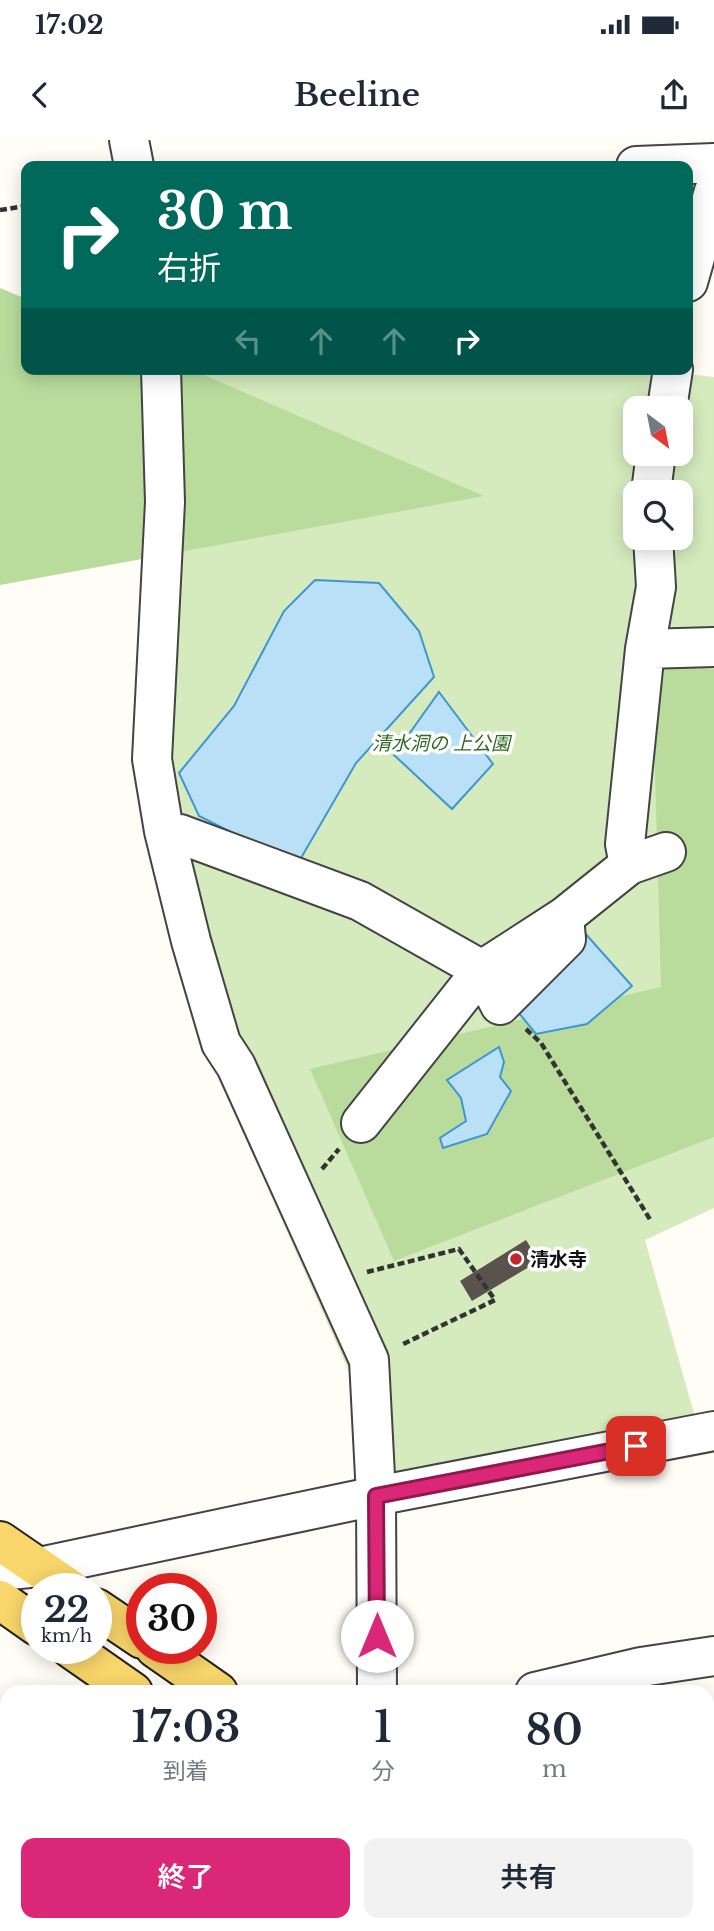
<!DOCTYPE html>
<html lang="ja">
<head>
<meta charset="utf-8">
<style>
  :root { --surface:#fff; --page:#f2f2f3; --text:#1f2937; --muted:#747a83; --accent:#db2777 }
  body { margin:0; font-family:"Libre Baskerville","Noto Sans JP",serif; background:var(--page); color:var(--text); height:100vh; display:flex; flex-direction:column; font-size:26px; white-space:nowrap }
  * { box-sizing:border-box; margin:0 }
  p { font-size:23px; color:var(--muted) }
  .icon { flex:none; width:38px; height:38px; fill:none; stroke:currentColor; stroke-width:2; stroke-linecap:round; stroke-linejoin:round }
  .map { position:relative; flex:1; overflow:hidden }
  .side { position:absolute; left:0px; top:1545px; width:714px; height:247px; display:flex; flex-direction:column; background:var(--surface); border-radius:21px 21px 0 0; box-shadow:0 4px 18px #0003 }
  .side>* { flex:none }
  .hud { position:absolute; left:21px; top:21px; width:672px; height:214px; border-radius:14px; box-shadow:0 4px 18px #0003; background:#00695c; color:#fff; overflow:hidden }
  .needle { width:46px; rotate:148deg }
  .tools { position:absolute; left:623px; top:256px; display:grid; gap:14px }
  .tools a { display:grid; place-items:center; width:70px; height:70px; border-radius:14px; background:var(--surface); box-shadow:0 4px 18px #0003; font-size:35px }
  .speed { position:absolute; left:21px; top:1433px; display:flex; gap:14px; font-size:35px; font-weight:700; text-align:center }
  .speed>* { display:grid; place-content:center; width:91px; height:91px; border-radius:50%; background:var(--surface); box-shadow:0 4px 18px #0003; line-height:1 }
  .speed small { font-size:18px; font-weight:400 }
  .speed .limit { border:10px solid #d22; background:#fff; color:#111 }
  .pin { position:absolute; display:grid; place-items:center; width:60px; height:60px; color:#fff; margin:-30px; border-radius:14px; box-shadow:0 4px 10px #0006 }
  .me { position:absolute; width:77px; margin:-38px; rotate:0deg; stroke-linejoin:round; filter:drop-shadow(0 0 5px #0008) }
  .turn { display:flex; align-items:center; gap:24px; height:147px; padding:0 21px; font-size:32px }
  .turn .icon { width:91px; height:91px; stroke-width:2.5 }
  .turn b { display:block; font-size:49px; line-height:60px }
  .lanes { display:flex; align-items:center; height:66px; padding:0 21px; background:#0003; justify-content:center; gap:35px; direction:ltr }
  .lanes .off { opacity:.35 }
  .eta { display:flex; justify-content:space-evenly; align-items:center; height:119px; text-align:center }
  .eta b { font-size:42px; font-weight:600; line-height:49px }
  .cta { display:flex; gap:14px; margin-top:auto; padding:14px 21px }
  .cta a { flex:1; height:80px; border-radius:14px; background:var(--accent); color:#fff; font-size:28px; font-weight:600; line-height:80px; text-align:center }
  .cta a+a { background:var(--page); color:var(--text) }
  .status { display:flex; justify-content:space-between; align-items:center; height:49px; padding:0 35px; background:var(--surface); direction:ltr }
  .status svg { height:19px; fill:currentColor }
  header { display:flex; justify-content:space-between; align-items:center; height:91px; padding:0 21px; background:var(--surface); font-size:32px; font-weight:600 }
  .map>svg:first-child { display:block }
</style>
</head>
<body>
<div class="status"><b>17:02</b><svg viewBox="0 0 49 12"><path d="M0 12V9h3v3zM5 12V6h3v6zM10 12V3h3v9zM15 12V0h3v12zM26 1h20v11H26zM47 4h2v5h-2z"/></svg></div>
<header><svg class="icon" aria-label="back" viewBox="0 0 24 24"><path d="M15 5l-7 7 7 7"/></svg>Beeline<svg class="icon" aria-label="share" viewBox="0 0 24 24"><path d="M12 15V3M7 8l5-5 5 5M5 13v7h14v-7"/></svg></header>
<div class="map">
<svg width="714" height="1791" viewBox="0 0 714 1791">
  <rect width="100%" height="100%" fill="#fffdf5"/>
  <path fill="#d5ebbd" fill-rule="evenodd" d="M 169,229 L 640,229 L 714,237 L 714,1068 L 645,1100 L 695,1277 L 393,1331 L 221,943 L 203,804 L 166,628 ZM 635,268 L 681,268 L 681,313 L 635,313 ZM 635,352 L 681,352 L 681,397 L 635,397 Z"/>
  <path fill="#b9dc9c" d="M 0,148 L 26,159 L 26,229 L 190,229 L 484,356 L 0,445 Z
    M 652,523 L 714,529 L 714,997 L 394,1121 L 310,929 L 661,847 Z"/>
  <path fill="#b9e0f7" stroke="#3f96cf" stroke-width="2" d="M 315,440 L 379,443 L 419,491 L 434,537 L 356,623 L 297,725 L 199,676 L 179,633 L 234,566 L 284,471 Z
    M 439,552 L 493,624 L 452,669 L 394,615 Z
    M 583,791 L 632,846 L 587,884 L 536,894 L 514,867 Z
    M 499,907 L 504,922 L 500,937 L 511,951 L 487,994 L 443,1008 L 440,998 L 466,981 L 461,958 L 447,940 Z"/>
  <path fill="#5a524d" d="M 526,1100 L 539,1121 L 472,1161 L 460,1141 Z"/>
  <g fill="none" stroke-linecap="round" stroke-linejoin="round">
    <g stroke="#444" stroke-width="42">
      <path id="minor" d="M 129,0 L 134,26
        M 636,26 L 714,23
        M 688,142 L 714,51
        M 161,229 L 165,362 L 152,619 L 164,691 L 191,801 L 221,903 L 236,926 L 369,1220 L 376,1356 L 377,1552
        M 667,268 L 673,229
        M 651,352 L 656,313
        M 645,509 L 714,507
        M 180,694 L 360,761 L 482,830 L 500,865 L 566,799 L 564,777
        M 629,725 L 625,704 L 645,509 L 656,447 L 653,397
        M 361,983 L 482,830 L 564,777 L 629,725 L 666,712
        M 0,1431 L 39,1427 L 376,1356 L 714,1291
        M 535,1552 L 641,1527 L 714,1516
        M 384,1785 L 384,1791"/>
    </g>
    <g stroke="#222" stroke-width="42">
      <path id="major" d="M 0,1401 L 70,1449
        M 0,1460 L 37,1486
        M 96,1468 L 142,1499
        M 70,1508 L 133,1552
        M 155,1508 L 218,1552
        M 478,1785 L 487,1791
        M 558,1785 L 567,1791"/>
    </g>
    <path stroke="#333" stroke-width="4.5" stroke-dasharray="7 3.5" stroke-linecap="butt" d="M 0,70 L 26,66
      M 526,889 L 541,903 L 651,1081
      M 322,1029 L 339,1009
      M 367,1132 L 459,1109 L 495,1160 L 401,1205"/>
    <use href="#minor" stroke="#fff" stroke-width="38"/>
    <use href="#major" stroke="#f9d66b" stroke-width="38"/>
  </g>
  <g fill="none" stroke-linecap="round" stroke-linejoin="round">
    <g stroke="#8e194d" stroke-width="18">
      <path id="route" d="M 377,1496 L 376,1356 L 636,1306"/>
    </g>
    <use href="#route" stroke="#db2777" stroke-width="12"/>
  </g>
  <circle fill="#c4262e" stroke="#fff" stroke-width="2.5" cx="516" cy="1119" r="7"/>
  <g text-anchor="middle" stroke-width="7" stroke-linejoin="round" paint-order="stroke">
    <g font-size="19" font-style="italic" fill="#2f6b1f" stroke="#fff">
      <text x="441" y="610">清水洞の 上公園</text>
    </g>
    <g font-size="19" font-weight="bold" fill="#111" stroke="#fff" text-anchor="start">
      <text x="530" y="1126">清水寺</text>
    </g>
  </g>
</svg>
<div class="tools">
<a><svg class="needle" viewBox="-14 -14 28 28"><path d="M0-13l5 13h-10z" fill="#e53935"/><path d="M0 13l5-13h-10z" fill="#747a83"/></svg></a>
<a><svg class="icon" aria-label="search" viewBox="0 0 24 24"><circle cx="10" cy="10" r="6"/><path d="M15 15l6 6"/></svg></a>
</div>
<div class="speed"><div>22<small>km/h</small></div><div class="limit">30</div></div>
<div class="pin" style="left:636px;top:1306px;background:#d93025"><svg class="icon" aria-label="arrive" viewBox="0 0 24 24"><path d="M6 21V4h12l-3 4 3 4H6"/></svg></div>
<svg class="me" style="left:377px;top:1496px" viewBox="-20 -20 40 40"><circle r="19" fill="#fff"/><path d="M0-13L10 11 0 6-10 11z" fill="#db2777"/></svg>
<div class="hud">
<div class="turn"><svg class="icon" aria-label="right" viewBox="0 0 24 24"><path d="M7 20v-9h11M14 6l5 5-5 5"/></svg><div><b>30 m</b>右折</div></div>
<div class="lanes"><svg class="icon off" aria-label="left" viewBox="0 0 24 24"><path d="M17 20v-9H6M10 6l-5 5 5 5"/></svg><svg class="icon off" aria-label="ahead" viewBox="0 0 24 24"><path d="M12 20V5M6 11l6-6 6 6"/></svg><svg class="icon off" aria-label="ahead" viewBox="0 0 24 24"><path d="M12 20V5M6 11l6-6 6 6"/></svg><svg class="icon" aria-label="right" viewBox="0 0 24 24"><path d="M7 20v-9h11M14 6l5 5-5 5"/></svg></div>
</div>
<section class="side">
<div class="eta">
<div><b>17:03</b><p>到着</p></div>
<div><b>1</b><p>分</p></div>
<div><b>80</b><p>m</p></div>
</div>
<div class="cta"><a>終了</a><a>共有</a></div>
</section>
</div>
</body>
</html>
